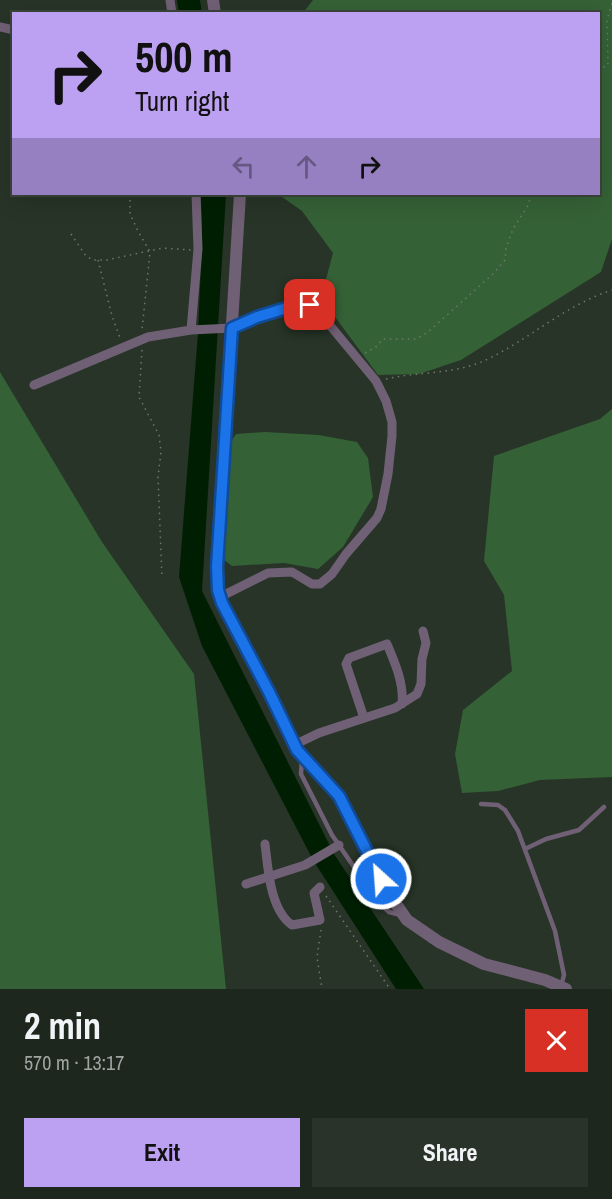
<!DOCTYPE html>
<html lang="en">
<head>
<meta charset="utf-8">
<style>
  :root { --surface:#1d271d; --page:#2a332a; --text:#f1f3f6; --muted:#a0a5a4; --line:#3b443b; --accent:#bca0f2 }
  body { margin:0; font-family:"Archivo Narrow",sans-serif; background:var(--page); color:var(--text); height:100vh; display:flex; flex-direction:column; font-size:22px; white-space:nowrap }
  * { box-sizing:border-box; margin:0 }
  p { font-size:20px; color:var(--muted) }
  .icon { flex:none; width:33px; height:33px; fill:none; stroke:currentColor; stroke-width:2; stroke-linecap:round; stroke-linejoin:round }
  .map { position:relative; height:989px; overflow:hidden }
  .panel { display:flex; flex-direction:column; background:var(--surface); flex:1 }
  .panel>* { flex:none }
  .top-card { position:absolute; left:12px; top:12px; width:588px; height:183px; border-radius:0px; box-shadow:0 6px 24px #0002,0 0 0 2px var(--line); background:#bca0f2; color:#111; overflow:hidden }
  .pin { position:absolute; display:grid; place-items:center; width:51px; height:51px; color:#fff; margin:-26px; border-radius:12px; box-shadow:0 3px 9px #0006 }
  .me { position:absolute; width:66px; margin:-33px; rotate:334deg; stroke-linejoin:round; filter:drop-shadow(0 0 4px #0008) }
  .turn { display:flex; align-items:center; gap:21px; height:126px; padding:0 24px; font-size:27px }
  .turn .icon { width:78px; height:78px; stroke-width:2.5 }
  .turn b { display:block; font-size:42px; line-height:51px }
  .lanes { display:flex; align-items:center; height:57px; padding:0 24px; background:#0003; justify-content:center; gap:30px; direction:ltr }
  .lanes .off { opacity:.35 }
  .round { display:grid; place-items:center; flex:none; width:63px; height:63px; border-radius:0px; background:var(--page) }
  .headline { display:flex; align-items:center; justify-content:space-between; height:102px; padding:0 24px }
  h1 { font-size:36px; font-weight:800; line-height:45px }
  .cta { display:flex; gap:12px; margin-top:auto; padding:12px 24px }
  .cta a { flex:1; height:69px; border-radius:0px; background:var(--accent); color:#111; font-size:24px; font-weight:800; line-height:69px; text-align:center }
  .cta a+a { background:var(--page); color:var(--text) }
  .map>svg:first-child { display:block }
</style>
</head>
<body>
<div class="map">
<svg width="612" height="989" viewBox="0 0 612 989">
  <rect width="100%" height="100%" fill="#273427"/>
  <path fill="#356136" d="M 313,0 L 612,0 L 612,239 L 601,272 L 461,360 L 419,374 L 378,375 L 321,298 L 333,253 L 302,211 L 278,194 L 598,194 L 598,14 L 303,13 Z
    M 0,372 L 102,542 L 194,674 L 226,989 L 0,989 Z
    M 612,409 L 612,777 L 540,780 L 498,791 L 462,793 L 455,754 L 463,710 L 512,671 L 504,595 L 484,561 L 494,456 L 600,419 Z
    M 265,432 L 319,435 L 357,442 L 368,458 L 373,497 L 343,547 L 318,569 L 284,563 L 232,566 L 223,559 L 232,440 L 236,434 Z"/>
  <path fill="#001f02" d="M 177,0 L 200,0 L 202,13 L 179,13 Z
    M 201,194 L 226,194 L 202,591 L 334,854 L 424,989 L 396,989 L 313,860 L 202,646 L 179,577 L 198,333 L 202,243 Z"/>
  <g fill="none" stroke-linecap="round" stroke-linejoin="round">
    <path stroke="#6e796e" stroke-width="1.5" stroke-dasharray="1.5 4.5" stroke-linecap="butt" d="M 598,70 L 608,65 L 607,20 L 612,3
      M 598,79 L 598,93
      M 130,194 L 130,214 L 138,231 L 150,252 L 142,330
      M 71,234 L 86,256 L 93,260 L 107,260 L 163,248 L 191,250
      M 98,260 L 112,316 L 120,338
      M 142,350 L 139,397 L 159,435 L 161,452 L 158,477 L 162,578
      M 365,353 L 376,347 L 383,339 L 416,339 L 428,332 L 494,273 L 505,260 L 506,248 L 513,229 L 529,204 L 530,194
      M 386,379 C 421,371 457,375 490,358 C 532,337 566,305 612,290
      M 326,896 L 390,989
      M 321,930 L 317,957 L 322,989"/>
    <path stroke="#706075" stroke-width="4.5" d="M 302,758 L 301,774 L 332,835 L 378,902 L 389,912 L 401,915
      M 481,804 L 498,805 L 505,810 L 518,831 L 555,931 L 564,975 L 561,986
      M 525,849 L 546,839 L 579,830 L 604,807"/>
    <path stroke="#706075" stroke-width="9" d="M 170,0 L 172,14
      M 0,27 L 14,30
      M 196,194 L 198,249 L 191,330 L 232,328 L 257,317 L 303,303 L 318,311 L 376,381 L 386,401 L 392,422 L 392,436 L 388,474 L 381,509 L 377,518 L 346,554 L 332,574 L 320,584 L 312,584 L 292,572 L 268,573 L 220,597
      M 34,385 L 148,337 L 191,330
      M 364,718 L 346,664 L 349,658 L 387,644 C 395,663 404,683 402,704
      M 294,745 L 319,733 L 395,708 L 417,694 L 421,684 L 422,659 L 426,643 L 423,631
      M 265,844 C 268,868 270,910 292,925 L 320,920 L 314,893 L 320,887
      M 246,884 L 305,865 L 339,845"/>
    <path stroke="#706075" stroke-width="12" d="M 213,0 L 215,14
      M 240,194 L 217,567 L 218,590 L 222,603 L 269,692 L 297,750 L 339,796 L 387,891 L 407,920 L 439,942 L 484,964 L 545,980 L 566,989"/>
  </g>
  <g fill="none" stroke-linecap="round" stroke-linejoin="round">
    <g stroke="#114b97" stroke-width="15">
      <path id="route" d="M 310,305 L 303,303 L 257,317 L 232,328 L 217,567 L 218,590 L 222,603 L 269,692 L 297,750 L 339,796 L 381,879"/>
    </g>
    <use href="#route" stroke="#1a73e8" stroke-width="10"/>
  </g>
</svg>
<div class="pin" style="left:310px;top:305px;background:#d93025"><svg class="icon" aria-label="arrive" viewBox="0 0 24 24"><path d="M6 21V4h12l-3 4 3 4H6"/></svg></div>
<svg class="me" style="left:381px;top:879px" viewBox="-20 -20 40 40"><circle r="17" fill="#1a73e8" stroke="#fff" stroke-width="3"/><path d="M0-11L8 9 0 5-8 9z" fill="#fff"/></svg>
<div class="top-card">
<div class="turn"><svg class="icon" aria-label="right" viewBox="0 0 24 24"><path d="M7 20v-9h11M14 6l5 5-5 5"/></svg><div><b>500 m</b>Turn right</div></div>
<div class="lanes"><svg class="icon off" aria-label="left" viewBox="0 0 24 24"><path d="M17 20v-9H6M10 6l-5 5 5 5"/></svg><svg class="icon off" aria-label="ahead" viewBox="0 0 24 24"><path d="M12 20V5M6 11l6-6 6 6"/></svg><svg class="icon" aria-label="right" viewBox="0 0 24 24"><path d="M7 20v-9h11M14 6l5 5-5 5"/></svg></div>
</div>
</div>
<section class="panel">
<div class="headline"><div><h1>2 min</h1><p>570 m · 13:17</p></div><a class="round" style="background:#d93025;color:#fff"><svg class="icon" aria-label="close" viewBox="0 0 24 24"><path d="M6 6l12 12M18 6L6 18"/></svg></a></div>
<div class="cta"><a>Exit</a><a>Share</a></div>
</section>
</body>
</html>
